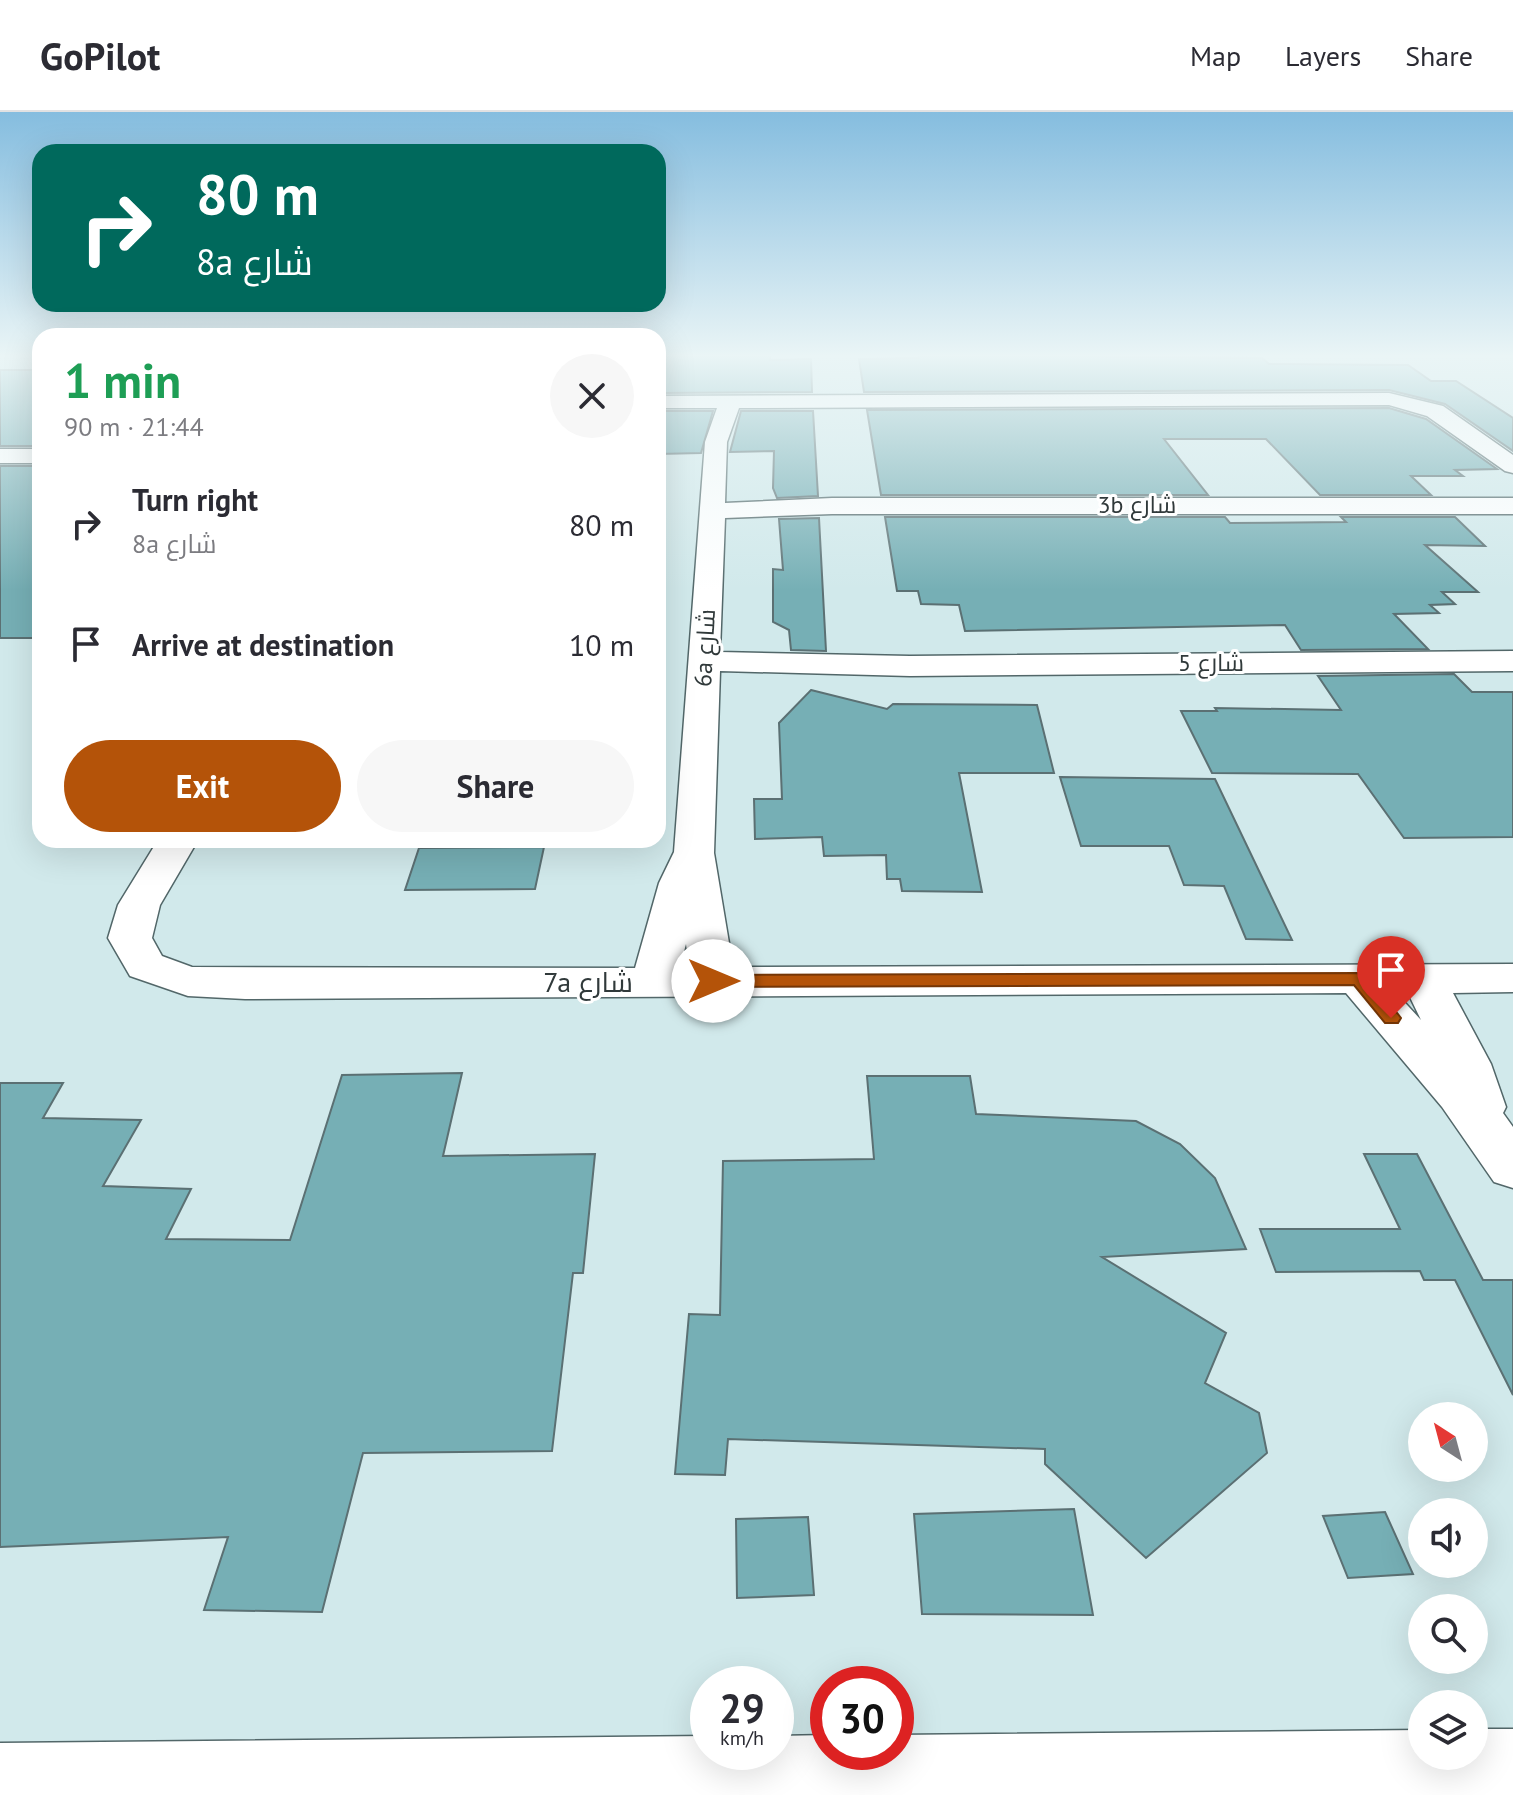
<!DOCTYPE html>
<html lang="en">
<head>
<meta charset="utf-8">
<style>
  :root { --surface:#fff; --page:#f7f7f7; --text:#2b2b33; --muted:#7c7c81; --line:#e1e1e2; --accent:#b45309 }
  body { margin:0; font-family:"PT Sans",Cairo,sans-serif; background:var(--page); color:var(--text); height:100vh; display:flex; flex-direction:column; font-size:30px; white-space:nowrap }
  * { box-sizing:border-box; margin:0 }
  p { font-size:26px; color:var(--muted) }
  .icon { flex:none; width:44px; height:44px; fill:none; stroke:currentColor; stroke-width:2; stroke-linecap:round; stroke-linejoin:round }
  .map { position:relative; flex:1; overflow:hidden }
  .drawer { position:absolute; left:32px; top:216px; width:634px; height:520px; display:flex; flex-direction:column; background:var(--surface); border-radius:24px; box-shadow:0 8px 32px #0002 }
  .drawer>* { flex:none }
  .guide { position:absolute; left:32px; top:32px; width:634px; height:168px; border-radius:24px; box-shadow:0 8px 32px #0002; background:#00695c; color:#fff; overflow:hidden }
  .needle { width:52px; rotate:324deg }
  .fabs { position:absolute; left:1408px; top:1290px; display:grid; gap:16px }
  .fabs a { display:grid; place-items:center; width:80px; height:80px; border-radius:50%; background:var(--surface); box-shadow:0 8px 32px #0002; font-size:40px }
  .speed { position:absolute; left:690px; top:1554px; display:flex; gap:16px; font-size:40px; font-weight:700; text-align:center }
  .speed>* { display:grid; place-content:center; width:104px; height:104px; border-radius:50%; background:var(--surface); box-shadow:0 8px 32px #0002; line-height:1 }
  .speed small { font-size:20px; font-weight:400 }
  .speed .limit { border:12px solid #d22; background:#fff; color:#111 }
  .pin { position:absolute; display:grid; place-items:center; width:68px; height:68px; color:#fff; margin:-82px -34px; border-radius:50% 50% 50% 0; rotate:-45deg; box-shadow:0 0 8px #0007 }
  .pin .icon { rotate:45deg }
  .me { position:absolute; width:88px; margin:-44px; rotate:90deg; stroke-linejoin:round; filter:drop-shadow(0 0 6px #0008) }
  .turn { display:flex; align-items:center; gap:28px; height:168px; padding:0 32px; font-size:36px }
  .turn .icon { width:104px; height:104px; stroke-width:2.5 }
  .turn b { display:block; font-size:56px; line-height:68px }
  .round { display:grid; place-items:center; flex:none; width:84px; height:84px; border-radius:42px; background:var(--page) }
  .summary { display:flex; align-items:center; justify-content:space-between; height:136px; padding:0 32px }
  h1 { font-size:48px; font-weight:700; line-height:60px; color:#1e9e55 }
  .primary-button { display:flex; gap:16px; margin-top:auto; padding:16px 32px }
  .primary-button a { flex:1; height:92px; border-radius:48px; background:var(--accent); color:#fff; font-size:32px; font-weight:700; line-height:92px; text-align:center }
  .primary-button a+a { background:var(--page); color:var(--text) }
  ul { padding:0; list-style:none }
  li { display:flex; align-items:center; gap:24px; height:120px; padding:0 32px }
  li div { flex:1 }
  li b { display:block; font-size:30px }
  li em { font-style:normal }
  header { display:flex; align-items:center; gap:48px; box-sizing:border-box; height:112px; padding:0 40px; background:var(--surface); border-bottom:2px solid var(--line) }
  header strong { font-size:38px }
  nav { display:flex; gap:44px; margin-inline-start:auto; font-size:28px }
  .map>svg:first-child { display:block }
</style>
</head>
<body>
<header>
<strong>GoPilot</strong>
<nav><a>Map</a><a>Layers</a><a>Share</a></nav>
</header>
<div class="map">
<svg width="1513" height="1683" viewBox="0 0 1513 1683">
  <rect width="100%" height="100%" fill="#d1e9eb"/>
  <path fill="#76afb5" stroke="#5b7073" stroke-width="2" d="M 658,242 L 770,242 L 770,248 L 811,247 L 812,280 L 658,281 Z
    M 917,242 L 1262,246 L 1269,252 L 1408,253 L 1431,269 L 1456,269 L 1513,306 L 1513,339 L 1445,292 L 1389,278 L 864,280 L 859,247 L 919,246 Z
    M 0,258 L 40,258 L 40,334 L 0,334 Z
    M 1389,296 L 1426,307 L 1497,357 L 1455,358 L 1463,364 L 1411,364 L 1431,383 L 1320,383 L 1266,327 L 1164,327 L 1208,383 L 881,383 L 867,298 Z
    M 658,299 L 713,299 L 701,341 L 658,342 Z
    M 741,299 L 813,299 L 818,384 L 777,386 L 773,376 L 774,339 L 730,340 Z
    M 0,354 L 40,354 L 40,526 L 0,526 Z
    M 885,405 L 1225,405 L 1230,411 L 1346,410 L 1341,405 L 1455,405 L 1485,434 L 1425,433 L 1478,480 L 1442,480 L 1455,492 L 1430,493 L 1439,501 L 1394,502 L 1428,537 L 1301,538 L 1285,513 L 965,519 L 959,493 L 921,492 L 918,479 L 897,479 Z
    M 819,406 L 826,539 L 791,538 L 789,518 L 773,510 L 773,457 L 783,458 L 779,407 Z
    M 1454,562 L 1472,580 L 1513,580 L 1513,725 L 1404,726 L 1358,662 L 1212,661 L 1181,599 L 1217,599 L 1215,596 L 1341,598 L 1318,564 Z
    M 811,578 L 887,597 L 893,592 L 1037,593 L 1054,661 L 959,661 L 982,780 L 902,779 L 900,767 L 887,767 L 886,743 L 824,744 L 822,725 L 755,727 L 754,687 L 782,687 L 779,611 Z
    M 1060,665 L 1215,667 L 1292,828 L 1246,827 L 1224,774 L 1184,773 L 1169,734 L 1081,734 Z
    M 544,735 L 535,777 L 405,778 L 419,736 Z
    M 462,961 L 443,1044 L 595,1042 L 583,1161 L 573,1161 L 552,1339 L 363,1341 L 322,1500 L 204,1498 L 228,1425 L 0,1435 L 0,971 L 63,971 L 43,1006 L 141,1008 L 103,1074 L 191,1077 L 166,1127 L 290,1128 L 342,963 Z
    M 867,964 L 970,964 L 976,1002 L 1136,1009 L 1180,1032 L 1215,1066 L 1246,1137 L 1102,1145 L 1226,1221 L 1205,1271 L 1259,1301 L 1267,1341 L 1146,1446 L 1045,1352 L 1045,1337 L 728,1327 L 725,1363 L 675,1362 L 689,1202 L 720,1203 L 723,1049 L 874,1047 Z
    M 1364,1042 L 1417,1042 L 1483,1168 L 1513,1168 L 1513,1283 L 1455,1168 L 1424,1168 L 1420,1159 L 1276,1160 L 1260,1117 L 1400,1117 Z
    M 1074,1397 L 1093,1503 L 922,1502 L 914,1402 Z
    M 1385,1400 L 1413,1462 L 1348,1466 L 1323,1404 Z
    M 808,1405 L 814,1483 L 737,1486 L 736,1407 Z"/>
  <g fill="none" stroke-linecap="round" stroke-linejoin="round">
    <g stroke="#526769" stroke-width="3">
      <path id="minor" d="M 1389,281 L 1443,294 L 1513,343 L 1513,361 L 1505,359 L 1427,304 L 1389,293 L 739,296 L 727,330 L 725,391 L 832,386 L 1513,386 L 1513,402 L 832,402 L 725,406 L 720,540 L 910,544 L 1513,539 L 1513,559 L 910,564 L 720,559 L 714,741 L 733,855 L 1513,852 L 1513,880 L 1453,881 L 1491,952 L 1506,995 L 1503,1001 L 1513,1015 L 1513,1076 L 1494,1070 L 1442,995 L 1346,881 L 245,887 L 188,884 L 130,864 L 108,826 L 118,793 L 158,728 L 198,728 L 160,793 L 152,826 L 162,844 L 192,855 L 635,856 L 659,771 L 674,740 L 705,330 L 717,296 L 658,296 L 658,284 ZM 686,832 L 689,855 L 680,855 ZM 1396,881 L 1408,881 L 1421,908 Z
        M 0,337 L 40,337 L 40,351 L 0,351 Z
        M 1474,1617 L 1513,1617 L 1513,1683 L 0,1683 L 0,1631 L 708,1624 L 708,1640 L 776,1640 L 776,1624 L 828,1623 L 828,1640 L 896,1640 L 896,1623 L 1422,1618 L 1422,1644 L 1474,1644 Z"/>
    </g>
    <use href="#minor" fill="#fff" fill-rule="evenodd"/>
  </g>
  <linearGradient id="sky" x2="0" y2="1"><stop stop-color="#85bddf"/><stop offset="0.51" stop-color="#eaf5f6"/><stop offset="1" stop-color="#eaf5f6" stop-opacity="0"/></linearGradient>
  <rect width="1513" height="478" fill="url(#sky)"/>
  <path fill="#b45309" stroke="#753606" stroke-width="2" d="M 1359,861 L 1365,863 L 1398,902 L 1401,906 L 1398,911 L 1385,911 L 1354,873 L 713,875 L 703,869 L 713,863 Z"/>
  <g text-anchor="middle" stroke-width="6" stroke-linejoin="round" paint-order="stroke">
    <g font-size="24" fill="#30393a" stroke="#fff">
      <text x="1137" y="401">3b شارع</text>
      <text transform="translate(705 536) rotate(-87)" y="8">6a شارع</text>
      <text x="1211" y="559">شارع 5</text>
    </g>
    <g font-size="28" fill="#30393a" stroke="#fff">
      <text x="588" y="880">7a شارع</text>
    </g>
  </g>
</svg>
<div class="fabs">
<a><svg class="needle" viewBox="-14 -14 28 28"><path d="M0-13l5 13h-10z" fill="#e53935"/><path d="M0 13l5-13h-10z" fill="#7c7c81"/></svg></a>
<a><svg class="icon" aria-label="sound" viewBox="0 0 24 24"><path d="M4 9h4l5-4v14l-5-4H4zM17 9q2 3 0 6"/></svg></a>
<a><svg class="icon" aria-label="search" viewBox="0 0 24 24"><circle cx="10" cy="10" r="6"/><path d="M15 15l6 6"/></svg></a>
<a><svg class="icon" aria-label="layers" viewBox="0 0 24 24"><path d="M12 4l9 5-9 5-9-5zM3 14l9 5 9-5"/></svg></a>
</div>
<div class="speed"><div>29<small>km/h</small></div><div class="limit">30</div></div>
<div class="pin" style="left:1391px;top:906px;background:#d93025"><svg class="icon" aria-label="arrive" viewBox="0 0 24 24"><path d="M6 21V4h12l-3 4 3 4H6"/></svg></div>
<svg class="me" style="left:713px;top:869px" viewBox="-20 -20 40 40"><circle r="19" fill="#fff"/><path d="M0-13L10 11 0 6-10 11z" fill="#b45309"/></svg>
<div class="guide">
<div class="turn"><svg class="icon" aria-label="right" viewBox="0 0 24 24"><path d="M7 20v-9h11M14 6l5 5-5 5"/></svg><div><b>80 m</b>8a شارع</div></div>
</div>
<section class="drawer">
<div class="summary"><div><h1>1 min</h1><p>90 m · 21:44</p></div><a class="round"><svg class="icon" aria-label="close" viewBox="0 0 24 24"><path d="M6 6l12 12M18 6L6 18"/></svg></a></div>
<ul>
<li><svg class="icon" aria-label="right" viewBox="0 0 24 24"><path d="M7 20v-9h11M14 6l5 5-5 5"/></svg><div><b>Turn right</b><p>8a شارع</p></div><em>80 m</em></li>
<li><svg class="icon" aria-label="arrive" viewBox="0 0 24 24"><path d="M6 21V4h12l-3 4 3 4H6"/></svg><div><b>Arrive at destination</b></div><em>10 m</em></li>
</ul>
<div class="primary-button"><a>Exit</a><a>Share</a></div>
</section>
</div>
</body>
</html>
